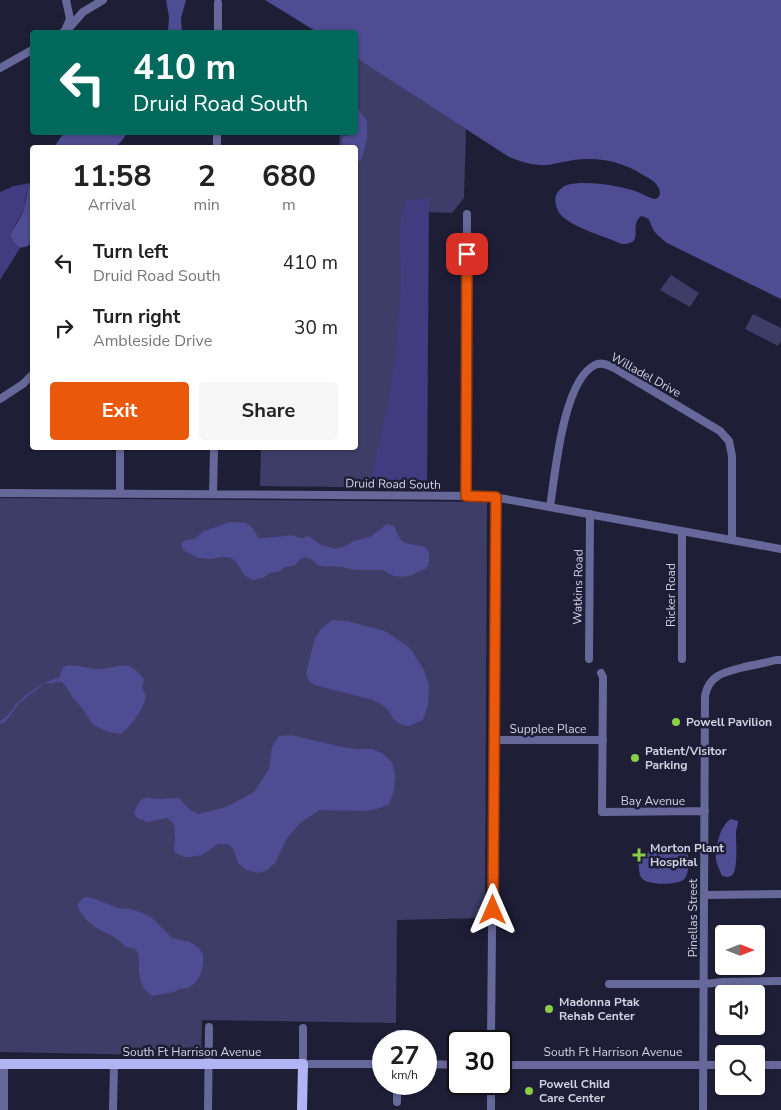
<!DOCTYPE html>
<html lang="en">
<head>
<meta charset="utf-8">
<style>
  :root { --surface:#fff; --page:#f6f6f6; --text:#222; --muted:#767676; --accent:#ea580c }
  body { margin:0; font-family:"Nunito Sans",sans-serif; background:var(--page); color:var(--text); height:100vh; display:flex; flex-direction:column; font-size:19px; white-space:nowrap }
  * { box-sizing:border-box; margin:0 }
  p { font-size:16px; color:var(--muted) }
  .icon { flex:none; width:28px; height:28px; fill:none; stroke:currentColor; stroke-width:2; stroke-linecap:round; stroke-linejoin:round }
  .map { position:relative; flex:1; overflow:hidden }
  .panel { position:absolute; left:30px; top:145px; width:328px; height:305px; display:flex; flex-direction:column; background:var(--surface); border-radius:5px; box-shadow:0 1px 4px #0004 }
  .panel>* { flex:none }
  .hud { position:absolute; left:30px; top:30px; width:328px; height:105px; border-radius:5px; box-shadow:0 1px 4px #0004; background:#00695c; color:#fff; overflow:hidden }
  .needle { width:32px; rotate:90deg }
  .tools { position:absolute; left:715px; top:925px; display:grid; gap:10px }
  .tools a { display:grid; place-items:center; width:50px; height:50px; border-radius:5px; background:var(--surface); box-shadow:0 1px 4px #0004; font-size:25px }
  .speed { position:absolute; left:372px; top:1030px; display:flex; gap:10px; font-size:25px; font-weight:700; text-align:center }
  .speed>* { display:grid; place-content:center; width:65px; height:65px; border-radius:50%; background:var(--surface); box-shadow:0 1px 4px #0004; line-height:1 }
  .speed small { font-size:12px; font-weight:400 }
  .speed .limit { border:2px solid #111; border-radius:8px; background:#fff; color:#111 }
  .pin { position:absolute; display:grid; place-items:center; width:42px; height:42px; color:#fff; margin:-21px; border-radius:10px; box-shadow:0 2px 8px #0006 }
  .me { position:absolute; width:55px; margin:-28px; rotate:0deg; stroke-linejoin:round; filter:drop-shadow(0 0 4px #0008) }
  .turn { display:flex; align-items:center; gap:18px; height:105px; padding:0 20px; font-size:22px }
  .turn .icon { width:65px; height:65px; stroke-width:2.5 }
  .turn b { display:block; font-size:35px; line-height:42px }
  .eta { display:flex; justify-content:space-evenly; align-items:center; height:85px; text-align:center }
  .eta b { font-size:30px; font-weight:700; line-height:35px }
  .button { display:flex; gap:10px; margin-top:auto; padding:10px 20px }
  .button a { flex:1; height:58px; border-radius:5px; background:var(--accent); color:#fff; font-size:20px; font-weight:700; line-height:58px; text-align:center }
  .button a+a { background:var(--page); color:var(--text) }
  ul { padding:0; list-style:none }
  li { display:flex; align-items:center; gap:15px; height:65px; padding:0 20px }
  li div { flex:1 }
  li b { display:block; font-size:19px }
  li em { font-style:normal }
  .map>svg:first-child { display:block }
</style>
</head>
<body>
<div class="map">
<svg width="781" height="1110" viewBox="0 0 781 1110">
  <rect width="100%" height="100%" fill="#1e1e37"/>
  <path fill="#3d3d67" d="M 359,59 L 466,129 L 464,198 L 452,213 L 424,212 L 424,488 L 260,486 L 261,448 L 355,448 L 355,148 L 339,147 L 340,133 L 355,132 L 355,67 Z
    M 671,275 L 699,293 L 690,307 L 660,290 Z
    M 753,314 L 781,328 L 781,341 L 778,346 L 745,329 Z
    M 0,498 L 487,502 L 485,918 L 397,920 L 396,1023 L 202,1020 L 201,1056 L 0,1052 Z"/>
  <path fill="#3f3c80" d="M 30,183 L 26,195 L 25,207 L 10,235 L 13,242 L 20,248 L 0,280 L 0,192 L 14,186 Z
    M 429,198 L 427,492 L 371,481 C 379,440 390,401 394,360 C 397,334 400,306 401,280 C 401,253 396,225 406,200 Z"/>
  <path fill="#4e4c92" d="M 166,0 L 186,0 L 181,18 L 182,32 L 168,32 L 169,17 Z
    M 265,0 L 781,0 L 781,299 L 667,243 C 662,239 657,235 654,231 C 649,223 652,218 641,216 C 628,226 646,244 622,244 C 606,237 574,228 562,216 C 557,211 554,203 556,195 C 559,189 564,185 571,184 C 588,181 615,185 632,190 C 640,192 646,197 654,199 L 658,198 L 660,194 C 660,184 651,179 643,175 C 621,161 596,156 569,161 C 559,162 550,166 539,165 C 528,164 519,161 509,157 L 355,57 L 355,32 L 317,32 Z
    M 355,109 L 358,109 L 367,121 L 367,139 L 362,158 L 360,161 L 355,162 L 355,148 L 341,147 L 343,137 L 348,136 L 350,133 L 355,132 Z
    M 64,133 L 64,132 L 127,133 L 123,139 L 116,147 L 54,147 Z
    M 32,179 L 32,241 L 28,246 L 20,248 L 13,242 L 10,235 C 15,226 22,216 25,206 C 27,197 27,187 32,179 Z
    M 230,522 C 250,523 248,521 259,538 L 266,538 L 292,535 L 301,538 L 309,536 L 319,544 L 335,549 L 345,546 L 354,541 L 370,537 L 387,524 L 394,526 C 396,530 398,536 401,540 C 408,547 422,543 427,549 C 428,550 429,555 429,557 C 430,568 425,569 416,573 C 406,579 393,578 383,570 L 354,570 L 341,567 L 320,566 L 316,564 L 314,561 L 306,557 L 301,559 L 294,566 L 285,567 L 280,571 L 270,573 L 263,578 L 252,580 L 244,575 L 236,562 L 231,558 L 223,557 L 210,559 L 199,558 L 186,552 L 182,548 L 182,543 L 185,540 L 194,539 L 204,531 Z
    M 332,620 L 347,621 L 385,631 L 410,648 L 424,670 L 429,685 L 428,705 L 423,720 L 409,726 L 402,725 L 393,719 L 390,713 L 384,706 L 373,700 L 315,685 L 309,681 L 306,673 L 308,665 L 315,638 L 321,629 Z
    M 68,665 C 77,665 87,668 96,669 C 118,670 125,655 144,679 L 142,688 L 146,696 C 143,710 133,724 121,734 L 109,732 L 93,725 L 82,708 L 73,698 L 65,685 L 61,682 L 44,684 L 20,702 L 5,722 L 0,724 L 0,721 C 8,717 11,710 17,703 C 25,695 47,679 59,678 L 63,667 Z
    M 291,735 L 342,747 L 357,749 L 372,749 L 382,753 L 392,762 L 395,775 L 394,791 L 389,804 L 377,809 L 367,811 L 320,810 L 300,823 L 287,838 L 275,863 L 267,870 L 259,873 L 246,870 L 238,863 L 233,849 L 228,844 L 218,844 L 202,855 L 190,857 L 184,857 L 174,852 L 175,838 L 174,824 L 167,818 L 148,822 L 137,818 L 134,813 C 137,805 140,796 150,798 C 153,798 155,799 158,799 C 165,799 172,798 179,798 L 190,810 L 199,814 L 226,807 L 254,792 L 269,769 L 272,747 L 279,736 Z
    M 731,819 L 738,821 C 738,825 736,829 736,833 C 736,842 738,867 733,874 C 730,878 726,877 722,876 C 720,871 717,865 716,860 C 715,848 720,825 731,819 Z
    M 668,846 L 684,847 C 689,853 689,863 688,870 C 687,874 686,878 683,880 C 676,885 651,885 644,880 C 640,878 640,874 639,870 C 637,853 654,847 668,846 Z
    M 87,897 L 98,900 L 118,908 L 130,909 L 140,912 L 151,917 L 172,938 L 190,942 L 198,947 L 203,954 L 203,965 L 200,976 L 194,984 L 188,988 L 179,989 L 174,992 L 152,996 C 139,986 139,977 139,962 C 139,958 139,954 137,951 C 134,947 130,949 126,947 C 122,944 119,940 114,937 C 97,928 85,924 77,905 L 83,898 Z"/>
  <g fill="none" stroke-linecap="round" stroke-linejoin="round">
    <path stroke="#666899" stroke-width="8" d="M 66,0 L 70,19 L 66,28
      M 63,32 L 69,28 L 83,12 L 103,0
      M 218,32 L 218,3
      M 0,68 L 32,50
      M 217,148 L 217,132
      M 0,399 L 23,384 L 32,375
      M 0,493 L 486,496 L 505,499 L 781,549
      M 120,493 L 120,448
      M 213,494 L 214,448
      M 466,496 L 467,214
      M 550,507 C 555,475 563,380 595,365 C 602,361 610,366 616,369 L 720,431 L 729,441 L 732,456 L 732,539
      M 589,659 L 590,514
      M 682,659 L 682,531
      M 601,673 L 603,677 L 602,812 L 705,811
      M 494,740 L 603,740
      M 704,895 L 781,894
      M 609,984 L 704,984 L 723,982 L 781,981
      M 303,1028 L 303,1064 L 384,1064
      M 397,1041 L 398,1034
      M 491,1041 L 496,497
      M 426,1064 L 459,1065
      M 501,1065 L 724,1065
      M 756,1065 L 781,1065
      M 491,1084 L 491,1110
      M 397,1102 L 397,1084
      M 4,1110 L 4,1064
      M 113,1110 L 114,1064
      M 208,1110 L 209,1027
      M 703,1110 L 705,696 C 709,674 726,672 744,667 C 755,665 765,663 776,660 L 781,660"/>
    <path stroke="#b1b4f2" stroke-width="10" d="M 0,1064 L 303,1064 L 302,1110"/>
  </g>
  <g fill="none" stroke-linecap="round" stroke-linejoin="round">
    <g stroke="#983908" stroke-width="12">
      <path id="route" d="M 467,254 L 466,496 L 496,497 L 493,910"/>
    </g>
    <use href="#route" stroke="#ea580c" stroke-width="9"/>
  </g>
  <g fill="#8ace47" stroke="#1e1e37" stroke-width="2">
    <circle cx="676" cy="722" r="5"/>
    <circle cx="635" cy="758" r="5"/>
    <path d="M636.5 847.5h5v5h5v5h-5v5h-5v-5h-5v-5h5z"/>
    <circle cx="549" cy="1009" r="5"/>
    <circle cx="529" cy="1091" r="5"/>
  </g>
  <g text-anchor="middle" stroke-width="5" stroke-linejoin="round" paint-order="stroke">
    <g font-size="12" fill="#d0d2e2" stroke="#1e1e37">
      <text transform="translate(646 375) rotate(29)" y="4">Willadel Drive</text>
      <text transform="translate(393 484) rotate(1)" y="4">Druid Road South</text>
      <text transform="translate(578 587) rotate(-89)" y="4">Watkins Road</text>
      <text transform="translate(671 595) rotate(-90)" y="4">Ricker Road</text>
      <text x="548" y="733">Supplee Place</text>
      <text x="653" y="805">Bay Avenue</text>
      <text transform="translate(693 918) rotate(-90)" y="4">Pinellas Street</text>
      <text x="192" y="1056">South Ft Harrison Avenue</text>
      <text x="613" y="1056">South Ft Harrison Avenue</text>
    </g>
    <g font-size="12" font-weight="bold" fill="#d0d2e2" stroke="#1e1e37" text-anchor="start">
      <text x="686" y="726">Powell Pavilion</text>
      <text x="645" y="755">Patient/Visitor<tspan x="645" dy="14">Parking</tspan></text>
      <text x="650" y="852">Morton Plant<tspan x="650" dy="14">Hospital</tspan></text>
      <text x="559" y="1006">Madonna Ptak<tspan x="559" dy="14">Rehab Center</tspan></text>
      <text x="539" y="1088">Powell Child<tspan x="539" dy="14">Care Center</tspan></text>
    </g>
  </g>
</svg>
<div class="tools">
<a><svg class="needle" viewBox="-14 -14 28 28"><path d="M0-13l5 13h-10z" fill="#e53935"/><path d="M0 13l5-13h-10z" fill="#767676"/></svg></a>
<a><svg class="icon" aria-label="sound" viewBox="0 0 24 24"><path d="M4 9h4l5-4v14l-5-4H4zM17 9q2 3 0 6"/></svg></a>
<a><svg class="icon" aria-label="search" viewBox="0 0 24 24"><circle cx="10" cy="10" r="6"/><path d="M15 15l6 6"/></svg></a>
</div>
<div class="speed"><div>27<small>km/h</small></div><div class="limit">30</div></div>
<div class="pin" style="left:467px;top:254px;background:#d93025"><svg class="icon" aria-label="arrive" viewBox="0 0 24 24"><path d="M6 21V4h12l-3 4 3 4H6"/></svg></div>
<svg class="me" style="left:493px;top:910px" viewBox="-20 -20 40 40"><path d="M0-17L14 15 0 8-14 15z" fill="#ea580c" stroke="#fff" stroke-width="4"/></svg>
<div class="hud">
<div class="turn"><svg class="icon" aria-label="left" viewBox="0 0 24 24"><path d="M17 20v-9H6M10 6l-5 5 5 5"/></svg><div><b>410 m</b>Druid Road South</div></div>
</div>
<section class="panel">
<div class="eta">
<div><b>11:58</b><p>Arrival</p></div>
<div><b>2</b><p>min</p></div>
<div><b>680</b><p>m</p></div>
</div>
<ul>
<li><svg class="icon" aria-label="left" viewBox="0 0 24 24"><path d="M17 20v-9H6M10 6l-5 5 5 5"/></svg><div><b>Turn left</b><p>Druid Road South</p></div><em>410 m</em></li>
<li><svg class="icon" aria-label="right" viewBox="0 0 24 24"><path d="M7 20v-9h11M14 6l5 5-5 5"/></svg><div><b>Turn right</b><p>Ambleside Drive</p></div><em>30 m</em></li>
</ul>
<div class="button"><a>Exit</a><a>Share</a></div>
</section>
</div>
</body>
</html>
